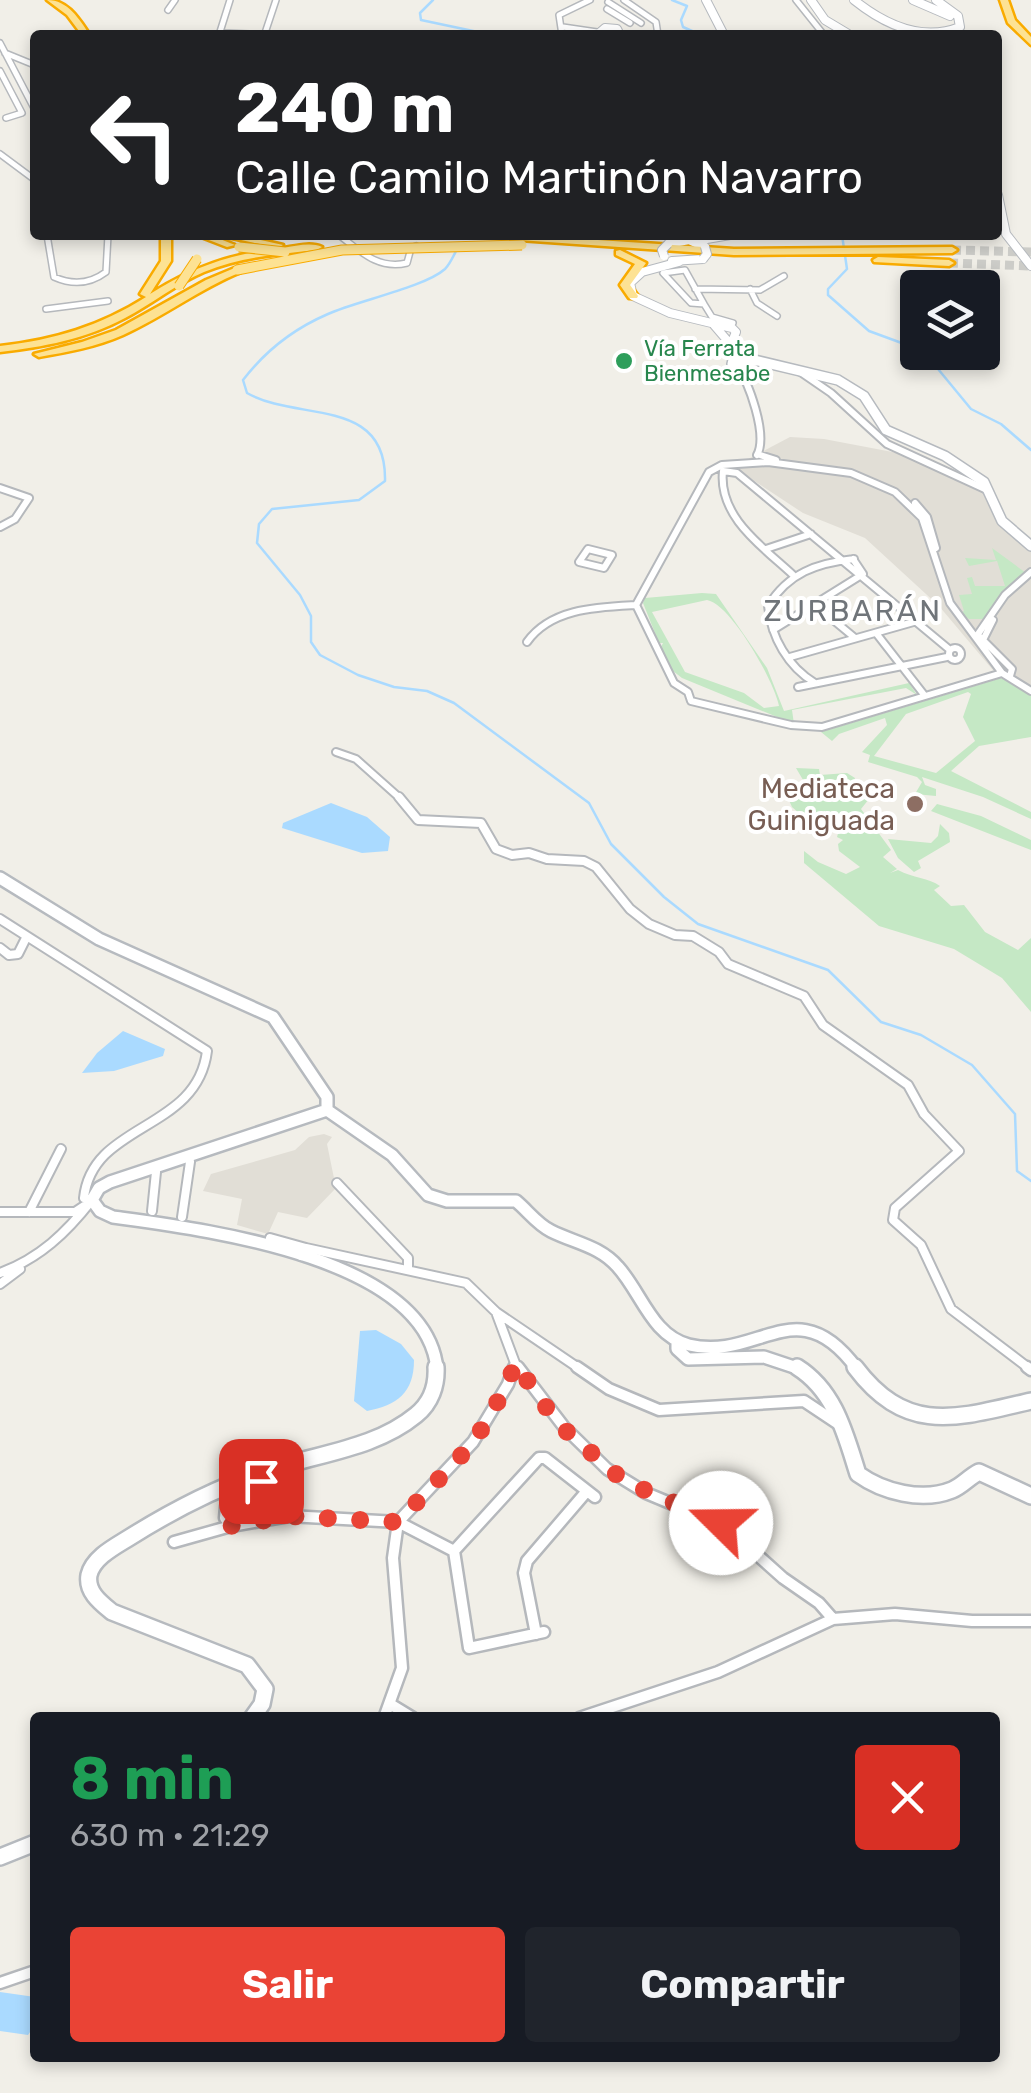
<!DOCTYPE html>
<html lang="es">
<head>
<meta charset="utf-8">
<style>
  :root { --surface:#171b24; --page:#20242c; --text:#f1f3f6; --muted:#9ea1a6; --accent:#ea4335 }
  body { margin:0; font-family:Rubik,sans-serif; background:var(--page); color:var(--text); height:100vh; display:flex; flex-direction:column; font-size:38px; white-space:nowrap }
  * { box-sizing:border-box; margin:0 }
  p { font-size:32px; color:var(--muted) }
  .icon { flex:none; width:55px; height:55px; fill:none; stroke:currentColor; stroke-width:2; stroke-linecap:round; stroke-linejoin:round }
  .map { position:relative; flex:1; overflow:hidden }
  .details { position:absolute; left:30px; top:1712px; width:970px; height:350px; display:flex; flex-direction:column; background:var(--surface); border-radius:10px; box-shadow:0 5px 15px #0003 }
  .details>* { flex:none }
  .guide { position:absolute; left:30px; top:30px; width:972px; height:210px; border-radius:10px; box-shadow:0 5px 15px #0003; background:#202124; color:#fff; overflow:hidden }
  .tools { position:absolute; left:900px; top:270px; display:grid; gap:20px }
  .tools a { display:grid; place-items:center; width:100px; height:100px; border-radius:10px; background:var(--surface); box-shadow:0 5px 15px #0003; font-size:50px }
  .pin { position:absolute; display:grid; place-items:center; width:85px; height:85px; color:#fff; margin:-42px; border-radius:20px; box-shadow:0 5px 15px #0006 }
  .me { position:absolute; width:110px; margin:-55px; rotate:292deg; stroke-linejoin:round; filter:drop-shadow(0 0 8px #0008) }
  .turn { display:flex; align-items:center; gap:35px; height:210px; padding:0 40px; font-size:45px }
  .turn .icon { width:130px; height:130px; stroke-width:2.5 }
  .turn b { display:block; font-size:70px; line-height:85px }
  .round { display:grid; place-items:center; flex:none; width:105px; height:105px; border-radius:10px; background:var(--page) }
  .overview { display:flex; align-items:center; justify-content:space-between; height:170px; padding:0 40px }
  h1 { font-size:60px; font-weight:700; line-height:75px; color:#1e9e55 }
  .button { display:flex; gap:20px; margin-top:auto; padding:20px 40px }
  .button a { flex:1; height:115px; border-radius:10px; background:var(--accent); color:#fff; font-size:40px; font-weight:700; line-height:115px; text-align:center }
  .button a+a { background:var(--page); color:var(--text) }
  .map>svg:first-child { display:block }
</style>
</head>
<body>
<div class="map">
<svg width="1031" height="2093" viewBox="0 0 1031 2093">
  <rect width="100%" height="100%" fill="#f1efe8"/>
  <path fill="#e1ded6" d="M 790,437 L 824,439 L 903,454 L 984,488 L 1000,523 L 1031,544 L 1031,694 L 992,669 L 939,606 L 865,538 L 803,513 L 733,467 Z
    M 324,1134 L 332,1137 L 327,1144 L 336,1188 L 307,1218 L 278,1212 L 268,1234 L 237,1225 L 242,1199 L 203,1191 L 211,1174 L 295,1150 L 309,1137 Z"/>
  <path fill="#c5e8c5" fill-rule="evenodd" d="M 992,548 L 1026,573 L 985,619 L 969,619 L 960,613 L 964,611 L 959,595 L 972,594 L 967,578 L 972,577 L 975,586 L 1005,586 L 997,561 L 969,566 L 965,558 L 996,560 Z
    M 702,593 L 716,594 L 767,668 L 784,711 L 909,683 L 917,695 L 906,688 L 792,710 L 794,724 L 682,678 L 673,671 L 661,647 L 663,643 L 659,643 L 643,603 L 645,598 ZM 707,600 C 731,604 774,681 779,706 L 764,708 L 744,693 L 685,672 L 652,612 Z
    M 1001,678 L 1031,694 L 1031,737 L 979,746 L 951,771 L 1031,812 L 1031,819 L 983,797 L 922,777 L 925,785 L 936,789 L 936,796 L 915,794 L 922,782 L 917,777 L 868,762 L 870,755 L 862,752 L 887,725 L 885,718 L 839,734 L 832,741 L 821,732 ZM 968,692 L 971,694 L 963,717 L 975,741 L 936,773 L 874,756 L 906,714 Z
    M 796,768 L 819,769 L 820,775 L 847,773 L 855,778 L 853,784 L 869,799 L 861,809 L 891,850 L 883,857 L 897,869 L 890,873 L 898,870 C 913,878 929,878 940,886 L 934,890 L 951,906 L 964,905 L 985,932 L 1018,950 L 1031,938 L 1031,1012 L 1002,978 L 954,949 L 879,926 L 804,863 L 804,851 L 818,862 L 846,874 L 860,867 L 839,851 L 838,844 L 843,840 L 837,837 L 839,830 L 823,818 L 808,821 L 792,807 L 785,791 L 806,785 Z
    M 937,804 L 981,816 L 1031,840 L 1031,850 L 931,811 Z
    M 940,824 L 949,833 L 950,842 L 918,861 L 921,868 L 914,872 L 898,858 L 888,839 L 931,843 L 938,836 Z"/>
  <path fill="#aadaff" d="M 331,803 L 367,817 L 390,837 L 388,851 L 362,853 L 282,828 L 283,823 Z
    M 123,1031 L 165,1049 L 163,1056 L 114,1071 L 82,1073 L 97,1053 Z
    M 376,1330 L 401,1344 L 414,1360 C 414,1393 397,1405 367,1411 L 354,1401 L 360,1331 Z
    M 0,1992 L 35,1997 L 35,2025 L 28,2035 L 0,2031 Z"/>
  <g fill="none" stroke-linecap="round" stroke-linejoin="round">
    <path stroke="#aadaff" stroke-width="2.5" d="M 433,0 L 420,13 L 421,20 L 492,35
      M 672,0 L 687,6 L 681,20 L 683,27 L 701,35
      M 842,235 L 847,269 L 828,289 L 828,295 L 869,331 L 918,349
      M 457,249 C 454,255 450,264 445,269 C 425,287 357,301 328,314 C 293,329 266,350 243,380 L 247,393 C 297,422 387,396 385,481 L 359,500 L 272,509 L 259,524 L 257,543 L 300,595 L 311,616 L 311,642 L 320,655 L 358,675 L 394,687 L 427,691 L 454,703 L 589,803 L 611,844 L 664,897 L 698,924 L 828,970 L 881,1022 L 921,1035 L 972,1065 L 1015,1114 L 1017,1171 L 1031,1181
      M 924,352 L 971,409 L 1001,424 L 1031,450"/>
    <path stroke="#ccccc8" stroke-width="9" stroke-dasharray="9 5" stroke-linecap="butt" d="M 952,250 L 1031,252
      M 949,263 L 1031,266"/>
    <g stroke="#b5b8bc" stroke-width="8">
      <path id="street-far3" d="M 624,0 L 656,22 L 658,35
        M 796,0 L 824,35
        M 608,2 L 641,23
        M 607,9 L 630,23
        M 168,10 L 175,0
        M 563,27 L 597,32
        M 223,33 L 272,35
        M 265,33 L 276,0
        M 219,35 L 230,0
        M 562,35 L 559,15 L 590,0
        M 0,43 L 35,110
        M 5,53 L 32,64
        M 0,71 L 22,113 L 6,118
        M 0,154 L 35,180
        M 47,235 L 54,277 C 72,285 90,284 106,272 L 108,235
        M 339,235 C 360,251 378,270 407,263 L 411,248 L 416,246
        M 692,236 L 701,235
        M 685,270 L 704,304 L 691,303 L 663,273 Z
        M 695,289 L 760,290 L 784,276
        M 750,289 L 757,303 L 777,316
        M 704,304 L 712,317 L 733,323
        M 46,309 L 108,301"/>
    </g>
    <g stroke="#b5b8bc" stroke-width="10">
      <path id="street-far2" d="M 736,365 C 749,382 768,435 757,455
        M 799,371 L 831,393 L 887,444 L 987,490
        M 760,455 L 776,460
        M 768,462 L 851,473 L 895,492 L 922,518 L 950,603 L 1002,673 L 822,727 L 791,725 L 691,701 L 688,692 L 674,683 L 636,605 L 709,472 L 722,465 Z
        M 0,488 L 29,498 L 15,519 L 0,527
        M 915,503 L 927,517 L 936,548
        M 588,549 L 612,555 L 604,568 L 579,562 Z
        M 766,549 L 811,534
        M 793,575 C 763,547 718,517 723,471 L 737,473 L 950,650
        M 814,604 L 855,638
        M 773,630 L 863,574 L 853,559
        M 876,633 L 925,696
        M 976,637 L 1005,595 L 1031,572
        M 980,637 L 1012,669 L 1010,676
        M 984,638 L 993,620
        M 527,642 C 551,608 598,607 636,605
        M949 654a6 6 0 1 1 12 0a6 6 0 1 1-12 0Z
        M 790,657 L 917,621
        M 1002,673 L 1031,691
        M 815,683 C 788,667 771,637 768,606 C 788,573 817,563 854,559
        M 798,687 L 947,657
        M 336,752 L 356,759 L 402,800"/>
    </g>
    <g stroke="#b5b8bc" stroke-width="12">
      <path id="street-far1" d="M 399,797 L 418,820 L 481,823 L 496,849 L 512,855 L 529,853 L 547,859 L 584,861 L 596,867 L 630,909 L 649,924 L 675,935 L 693,936 L 719,952 L 728,964 L 804,996 L 823,1025 L 908,1085 L 924,1114 L 959,1151 L 895,1208 L 893,1220 L 921,1245 L 951,1309 L 1030,1369
        M 0,919 L 207,1051 C 197,1132 92,1122 84,1198 L 92,1200
        M 0,948 L 9,955 L 18,954 L 26,938
        M 337,1183 L 408,1258 L 408,1269
        M 152,1211 L 156,1172
        M 0,1212 L 75,1212 L 84,1206
        M 29,1212 L 61,1149
        M 182,1217 L 190,1162
        M 270,1238 L 306,1248
        M 301,1256 L 306,1248 L 466,1283 L 496,1312 L 515,1363 L 513,1369
        M 0,1273 C 40,1258 66,1233 92,1200
        M 0,1284 L 20,1269
        M 496,1312 L 580,1369
        M 515,1363 L 519,1369"/>
    </g>
    <g stroke="#b5b8bc" stroke-width="15">
      <path id="street" d="M 518,1367 L 564,1427 L 607,1469 L 646,1493 L 725,1526 L 783,1578 L 819,1603 L 833,1619
        M 577,1367 L 609,1389 L 659,1410 L 804,1401 L 837,1423
        M 1027,1367 L 1031,1370
        M 267,1473 L 226,1507 L 225,1518 L 231,1526 L 289,1516 L 398,1522 L 454,1551
        M 174,1542 L 231,1526
        M 544,1632 L 469,1648 L 454,1551 L 539,1458 L 545,1458 L 595,1497
        M 536,1634 L 524,1573 L 527,1561 L 587,1491
        M 390,1704 L 413,1718
        M 384,1718 L 402,1668 L 393,1558 L 398,1522 L 473,1442 L 508,1384 L 514,1367
        M 579,1718 L 718,1672 L 833,1619 L 895,1614 L 972,1621 L 1031,1621
        M 0,1983 L 35,1971"/>
    </g>
    <g stroke="#b6babf" stroke-width="10">
      <path id="secondary-far3" d="M 706,0 L 724,35
        M 811,0 L 825,20 L 850,35
        M 854,0 C 884,24 922,42 960,27 L 958,16 L 936,0
        M 913,0 L 950,16
        M 597,35 L 605,28 L 617,29 L 620,35
        M 998,195 L 1006,234 L 1031,266
        M 695,241 L 730,235
        M 668,244 L 689,240 L 705,247
        M 672,261 L 703,259
        M 679,262 L 642,272 L 630,283 L 633,296 L 670,313 L 732,328 L 736,332 L 731,344
        M 714,325 L 738,353"/>
    </g>
    <g stroke="#b6babf" stroke-width="12">
      <path id="secondary-far2" d="M 736,350 L 742,357 L 838,380 L 864,396 L 886,430 L 945,456 L 984,482 L 1002,521 L 1031,546
        M 735,351 L 732,364 L 756,361"/>
    </g>
    <g stroke="#b6babf" stroke-width="16">
      <path id="secondary-far1" d="M 0,878 L 99,939 L 273,1017 L 327,1097 L 327,1110
        M 327,1110 L 392,1155 L 428,1195 L 447,1201 L 516,1201 C 528,1211 537,1224 551,1231 C 575,1243 600,1246 618,1267 C 641,1292 652,1336 689,1345 C 758,1362 797,1287 857,1369
        M 327,1110 L 110,1182 L 99,1188 L 92,1200 L 100,1211 L 113,1217 C 200,1229 426,1256 437,1369
        M 677,1341 L 677,1349 L 688,1359 L 764,1357 L 800,1369"/>
    </g>
    <g stroke="#b6babf" stroke-width="20">
      <path id="secondary" d="M 797,1367 C 835,1391 845,1433 858,1474 C 883,1492 922,1502 952,1490 C 962,1486 969,1477 979,1472 L 1031,1496
        M 855,1367 C 907,1436 957,1418 1031,1401
        M 252,1718 L 262,1704 L 265,1689 L 247,1665 L 112,1612 C 101,1603 86,1592 89,1575 C 93,1558 114,1547 127,1539 C 173,1510 221,1485 273,1469 C 321,1453 376,1448 416,1415 C 431,1403 437,1385 436,1367
        M 0,1857 L 35,1843"/>
    </g>
    <g stroke="#f9ab00" stroke-width="5">
      <path id="highway" d="M 47,0 C 68,0 79,19 90,35 L 82,35 L 67,15 Z
        M 1000,0 L 1008,0 L 1015,20 L 1031,37 L 1031,45 L 1008,23 Z
        M 161,235 L 171,235 L 171,261 L 150,294 C 192,267 233,253 283,248 C 296,246 311,242 322,247 L 317,250 C 279,254 240,257 204,272 C 176,284 152,304 125,318 C 86,339 43,347 0,352 L 0,346 C 54,340 100,326 146,297 L 140,294 L 161,261 Z
        M 196,235 L 210,235 L 235,245 L 227,247 Z
        M 218,235 L 239,235 L 283,245 L 278,248 Z
        M 522,235 L 734,249 L 952,247 L 957,250 L 952,253 L 734,255 L 519,240 L 517,238 Z
        M 620,250 L 646,263 L 630,285 L 638,296 L 637,298 L 629,298 L 620,285 L 635,264 L 616,255 L 616,251 Z
        M 878,257 L 949,260 L 954,263 L 949,266 L 874,262 L 873,260 Z
        M 237,267 L 241,268 L 241,272 C 199,289 163,317 123,335 C 96,347 67,352 39,357 L 34,354 L 82,342 L 116,330 L 206,280 Z"/>
    </g>
    <use href="#street-far3" stroke="#fff" stroke-width="5"/>
    <use href="#street-far2" stroke="#fff" stroke-width="6"/>
    <use href="#street-far1" stroke="#fff" stroke-width="8"/>
    <use href="#street" stroke="#fff" stroke-width="10"/>
    <use href="#secondary-far3" stroke="#fff" stroke-width="8"/>
    <use href="#secondary-far2" stroke="#fff" stroke-width="9"/>
    <use href="#secondary-far1" stroke="#fff" stroke-width="11"/>
    <use href="#secondary" stroke="#fff" stroke-width="15"/>
    <use href="#highway" fill="#fde293" fill-rule="evenodd"/>
    <g stroke="#b6babf" stroke-width="10" stroke-linecap="butt">
      <path id="secondary-bridge" d="M 664,256 L 662,250 L 668,244
        M 703,259 L 707,254 L 705,247"/>
    </g>
    <g stroke="#f9ab00" stroke-width="11" stroke-linecap="butt">
      <path id="highway-bridge" d="M 239,247 L 285,252
        M 237,270 L 342,250 L 522,245
        M 179,286 L 197,259"/>
    </g>
    <use href="#secondary-bridge" stroke="#fff" stroke-width="8"/>
    <use href="#highway-bridge" stroke="#fde293" stroke-width="9"/>
  </g>
  <g fill="none" stroke-linecap="round" stroke-linejoin="round">
    <path stroke="#ea4335" stroke-width="18" stroke-dasharray="0 32.4" d="M 261,1481 L 226,1507 L 225,1518 L 232,1526 L 289,1516 L 398,1522 L 474,1442 L 508,1384 L 515,1363 L 558,1424 L 624,1481 L 721,1523"/>
  </g>
  <circle fill="#2e9e5b" stroke="#fff" stroke-width="4" cx="624" cy="361" r="10"/>
  <circle fill="#8d6e63" stroke="#fff" stroke-width="4" cx="915" cy="804" r="10"/>
  <g text-anchor="middle" stroke-width="8" stroke-linejoin="round" paint-order="stroke">
    <g font-size="22" fill="#27864d" stroke="#fff" text-anchor="start">
      <text x="644" y="356">Vía Ferrata<tspan x="644" dy="25">Bienmesabe</tspan></text>
    </g>
    <g font-size="28" fill="#785e54" stroke="#fff" text-anchor="end">
      <text x="895" y="798">Mediateca<tspan x="895" dy="32">Guiniguada</tspan></text>
    </g>
    <g font-size="30" letter-spacing="2.5" fill="#70757a" stroke="#fff">
      <text x="853" y="621">ZURBARÁN</text>
    </g>
  </g>
</svg>
<div class="tools">
<a><svg class="icon" aria-label="layers" viewBox="0 0 24 24"><path d="M12 4l9 5-9 5-9-5zM3 14l9 5 9-5"/></svg></a>
</div>
<div class="pin" style="left:261px;top:1481px;background:#d93025"><svg class="icon" aria-label="arrive" viewBox="0 0 24 24"><path d="M6 21V4h12l-3 4 3 4H6"/></svg></div>
<svg class="me" style="left:721px;top:1523px" viewBox="-20 -20 40 40"><circle r="19" fill="#fff"/><path d="M0-13L10 11 0 6-10 11z" fill="#ea4335"/></svg>
<div class="guide">
<div class="turn"><svg class="icon" aria-label="left" viewBox="0 0 24 24"><path d="M17 20v-9H6M10 6l-5 5 5 5"/></svg><div><b>240 m</b>Calle Camilo Martinón Navarro</div></div>
</div>
<section class="details">
<div class="overview"><div><h1>8 min</h1><p>630 m · 21:29</p></div><a class="round" style="background:#d93025;color:#fff"><svg class="icon" aria-label="close" viewBox="0 0 24 24"><path d="M6 6l12 12M18 6L6 18"/></svg></a></div>
<div class="button"><a>Salir</a><a>Compartir</a></div>
</section>
</div>
</body>
</html>
